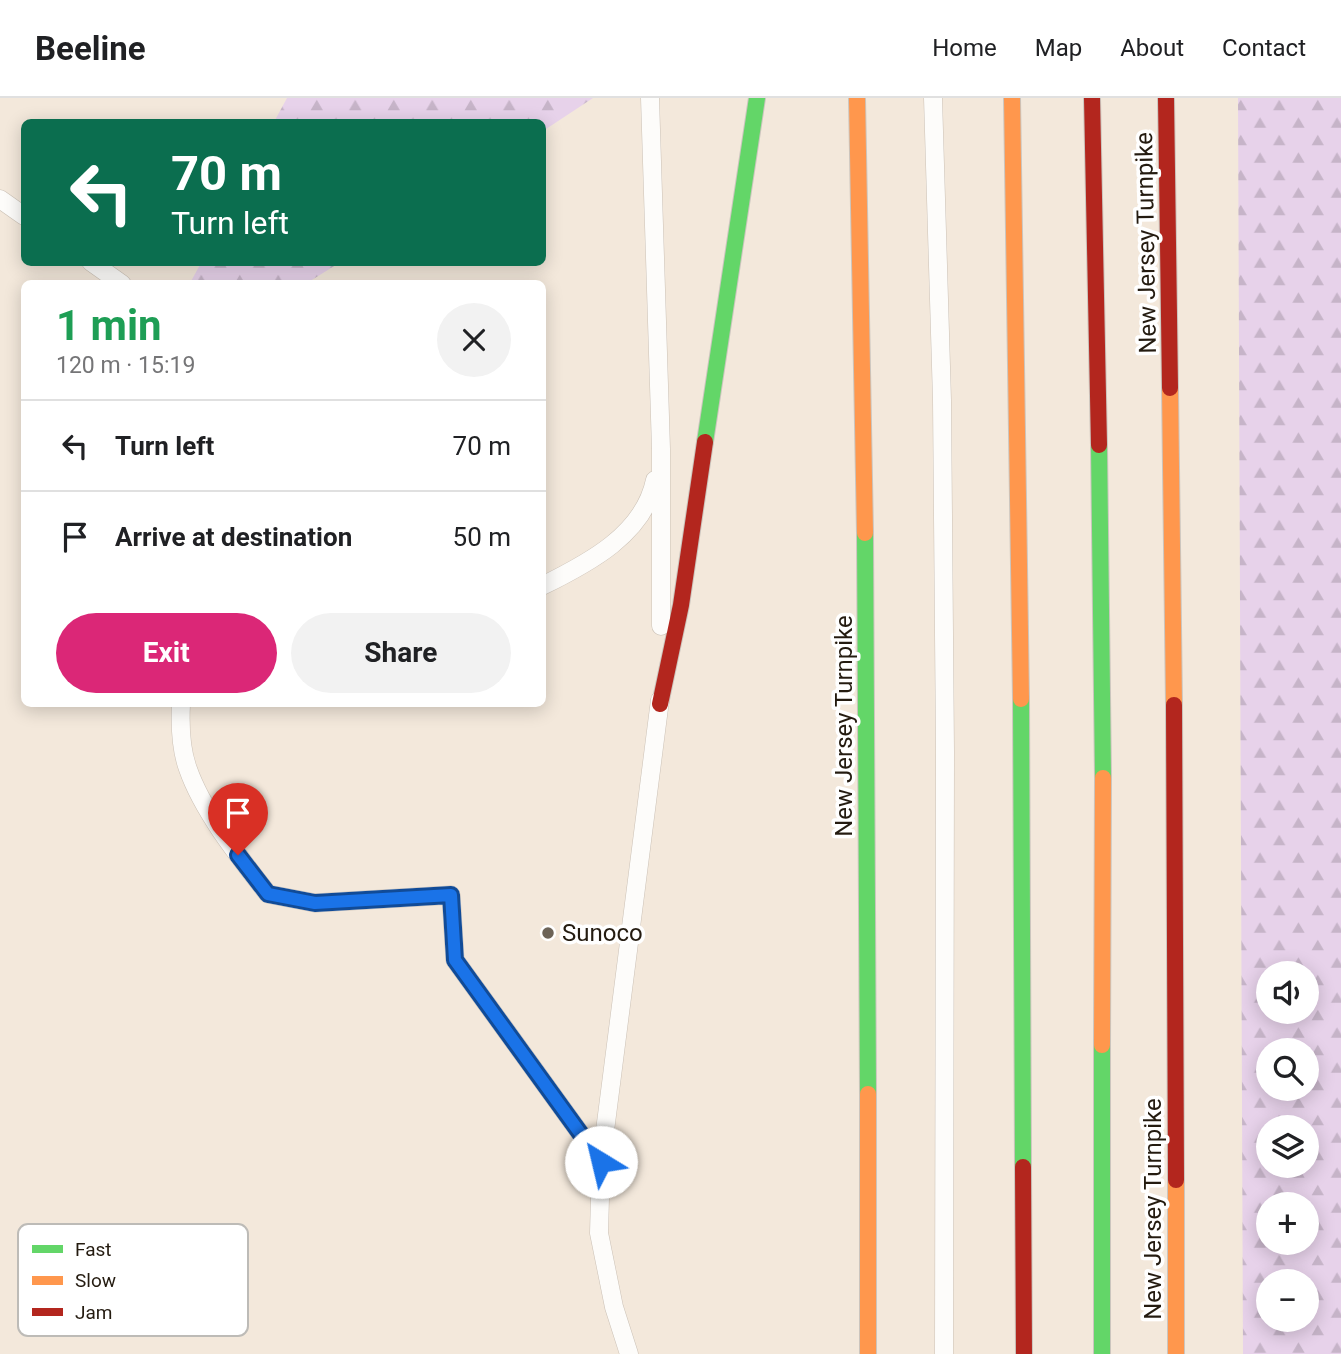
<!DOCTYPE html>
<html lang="en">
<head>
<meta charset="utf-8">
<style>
  :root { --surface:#fff; --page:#f2f2f2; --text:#202124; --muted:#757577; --line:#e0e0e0; --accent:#db2777 }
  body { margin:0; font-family:Roboto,sans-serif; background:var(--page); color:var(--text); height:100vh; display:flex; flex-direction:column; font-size:26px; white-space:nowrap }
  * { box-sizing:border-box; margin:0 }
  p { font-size:23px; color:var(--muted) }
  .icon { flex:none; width:38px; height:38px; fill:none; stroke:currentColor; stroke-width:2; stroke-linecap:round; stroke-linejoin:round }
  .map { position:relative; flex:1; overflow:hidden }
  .side { position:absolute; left:21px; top:182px; width:525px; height:427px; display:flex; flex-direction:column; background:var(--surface); border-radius:10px; box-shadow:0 4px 18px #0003 }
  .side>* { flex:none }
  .guide { position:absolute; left:21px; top:21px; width:525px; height:147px; border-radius:10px; box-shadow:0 4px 18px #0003; background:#0b6e4f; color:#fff; overflow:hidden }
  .buttons { position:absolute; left:1256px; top:863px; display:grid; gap:14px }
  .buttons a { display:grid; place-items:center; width:63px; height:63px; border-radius:50%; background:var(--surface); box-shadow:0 4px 18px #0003; font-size:35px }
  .pin { position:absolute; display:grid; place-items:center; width:60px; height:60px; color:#fff; margin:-72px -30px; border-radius:50% 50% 50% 0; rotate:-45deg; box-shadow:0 0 7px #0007 }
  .pin .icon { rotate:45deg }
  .me { position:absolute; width:77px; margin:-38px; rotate:324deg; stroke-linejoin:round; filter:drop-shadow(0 0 5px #0008) }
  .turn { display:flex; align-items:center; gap:24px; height:147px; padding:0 35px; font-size:32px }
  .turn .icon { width:91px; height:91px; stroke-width:2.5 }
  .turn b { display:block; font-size:49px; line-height:60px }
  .round { display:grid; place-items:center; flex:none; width:74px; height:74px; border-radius:37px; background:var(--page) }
  .headline { display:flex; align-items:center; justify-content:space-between; height:119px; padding:0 35px }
  h1 { font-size:42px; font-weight:700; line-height:52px; color:#1e9e55 }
  .primary-button { display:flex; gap:14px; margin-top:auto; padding:14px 35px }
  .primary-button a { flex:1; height:80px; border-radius:42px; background:var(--accent); color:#fff; font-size:28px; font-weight:700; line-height:80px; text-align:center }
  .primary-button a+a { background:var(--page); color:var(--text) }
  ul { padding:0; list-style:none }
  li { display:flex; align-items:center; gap:21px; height:91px; padding:0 35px; border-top:2px solid var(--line) }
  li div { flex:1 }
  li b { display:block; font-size:26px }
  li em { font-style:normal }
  header { display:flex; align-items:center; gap:42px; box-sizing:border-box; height:98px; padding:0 35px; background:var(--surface); border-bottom:2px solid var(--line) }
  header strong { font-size:33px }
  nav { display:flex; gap:38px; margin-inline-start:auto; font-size:24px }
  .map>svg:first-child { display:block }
</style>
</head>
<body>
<header>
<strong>Beeline</strong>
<nav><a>Home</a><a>Map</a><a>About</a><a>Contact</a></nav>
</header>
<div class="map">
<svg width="1341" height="1256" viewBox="0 0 1341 1256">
  <defs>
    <pattern id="forest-firs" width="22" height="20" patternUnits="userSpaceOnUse" patternTransform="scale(1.75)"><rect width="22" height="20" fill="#e7d2ea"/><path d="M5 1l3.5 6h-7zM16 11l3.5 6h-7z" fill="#c6b4c8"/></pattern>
  </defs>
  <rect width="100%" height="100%" fill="#f3e8db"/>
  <path fill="url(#forest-firs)" fill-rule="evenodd" d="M 287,0 L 593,0 L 543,33 L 542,24 L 274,24 Z
    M 1238,0 L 1341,0 L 1341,1256 L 1243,1256 ZM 1269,875 L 1307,875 L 1307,914 L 1269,914 ZM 1269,952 L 1307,952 L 1307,990 L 1269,990 ZM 1269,1029 L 1307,1029 L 1307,1068 L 1269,1068 ZM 1269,1106 L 1307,1106 L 1307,1144 L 1269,1144 ZM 1269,1183 L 1307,1183 L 1307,1222 L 1269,1222 Z
    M 201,165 L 201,164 L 339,165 L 307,185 L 190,185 Z"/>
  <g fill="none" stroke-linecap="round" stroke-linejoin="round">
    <g stroke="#cbc1b6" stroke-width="19">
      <path id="lane" d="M 650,0 L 661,351 L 661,528
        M 933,0 L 942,302 L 945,653 L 944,1256
        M 0,101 L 24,118
        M 91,164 L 122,186
        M 542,488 C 589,465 644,436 655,382
        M 181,606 C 180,626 181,652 188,671 C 203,714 240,760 268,796 L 315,805 L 451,797 L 455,862 L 601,1064
        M 629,1256 L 614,1209 L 599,1135 L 601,1064 L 660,602"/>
    </g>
    <g stroke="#cbc5be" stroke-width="18">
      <path id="fast" d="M 705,344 L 757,0
        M 1099,347 L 1103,680
        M 865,435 L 868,996
        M 1021,601 L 1023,1069
        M 1102,1256 L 1102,947"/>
    </g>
    <g stroke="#cbc5be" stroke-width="18">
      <path id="slow" d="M 857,0 L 865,435
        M 1012,0 L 1021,601
        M 1170,290 L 1174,607
        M 1102,947 L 1103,680
        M 868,996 L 868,1256
        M 1176,1082 L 1176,1256"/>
    </g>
    <g stroke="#cbc5be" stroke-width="18">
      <path id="jam" d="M 1092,0 L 1099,347
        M 1166,0 L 1170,290
        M 660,606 L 681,507 L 705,344
        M 1174,607 L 1176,1082
        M 1023,1069 L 1024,1256"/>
    </g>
    <use href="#lane" stroke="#fdfcfa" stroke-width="18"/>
    <use href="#fast" stroke="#63d668" stroke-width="16"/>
    <use href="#slow" stroke="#ff974d" stroke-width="16"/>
    <use href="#jam" stroke="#b3261e" stroke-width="16"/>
  </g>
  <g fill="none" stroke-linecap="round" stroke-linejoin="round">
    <g stroke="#114b97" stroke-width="18">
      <path id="route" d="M 238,757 L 268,796 L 315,805 L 451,797 L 455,862 L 601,1064"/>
    </g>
    <use href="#route" stroke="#1a73e8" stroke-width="12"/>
  </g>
  <circle fill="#6c6357" stroke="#fff" stroke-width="2.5" cx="548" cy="835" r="7"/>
  <g text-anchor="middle" stroke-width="7" stroke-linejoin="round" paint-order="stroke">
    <g font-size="24" fill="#241b10" stroke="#fff">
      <text transform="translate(1146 145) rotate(-91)" y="8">New Jersey Turnpike</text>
      <text transform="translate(844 628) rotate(-90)" y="8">New Jersey Turnpike</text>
      <text transform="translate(1153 1111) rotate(-90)" y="8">New Jersey Turnpike</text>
    </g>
    <g font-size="24" fill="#241b10" stroke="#fff" text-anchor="start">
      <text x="562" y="843">Sunoco</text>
    </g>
  </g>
  <rect x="18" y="1126" width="230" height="112" rx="10" fill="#fff" stroke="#bdbbb7" stroke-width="2"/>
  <rect x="32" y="1147" width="31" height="8" fill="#63d668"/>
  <rect x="32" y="1178" width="31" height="9" fill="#ff974d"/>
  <rect x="32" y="1210" width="31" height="8" fill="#b3261e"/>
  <g font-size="19" fill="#241b10">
    <text x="75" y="1158">Fast</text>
    <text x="75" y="1189">Slow</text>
    <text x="75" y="1221">Jam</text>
  </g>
</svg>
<div class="buttons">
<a><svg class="icon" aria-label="sound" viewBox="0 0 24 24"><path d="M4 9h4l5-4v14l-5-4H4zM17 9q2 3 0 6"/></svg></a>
<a><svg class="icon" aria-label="search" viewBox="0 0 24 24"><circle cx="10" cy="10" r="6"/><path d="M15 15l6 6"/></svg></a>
<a><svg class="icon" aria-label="layers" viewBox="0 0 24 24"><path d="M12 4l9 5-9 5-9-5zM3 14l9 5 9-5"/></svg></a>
<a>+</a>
<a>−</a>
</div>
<div class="pin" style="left:238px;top:757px;background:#d93025"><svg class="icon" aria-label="arrive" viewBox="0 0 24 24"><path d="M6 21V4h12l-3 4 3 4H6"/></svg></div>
<svg class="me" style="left:601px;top:1064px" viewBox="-20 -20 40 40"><circle r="19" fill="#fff"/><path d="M0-13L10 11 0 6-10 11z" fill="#1a73e8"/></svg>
<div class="guide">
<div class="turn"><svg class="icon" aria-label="left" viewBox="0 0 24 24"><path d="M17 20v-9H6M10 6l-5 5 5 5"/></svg><div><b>70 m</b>Turn left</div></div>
</div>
<section class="side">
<div class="headline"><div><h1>1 min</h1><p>120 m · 15:19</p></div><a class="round"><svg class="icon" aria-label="close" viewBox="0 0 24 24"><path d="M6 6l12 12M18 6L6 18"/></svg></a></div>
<ul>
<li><svg class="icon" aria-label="left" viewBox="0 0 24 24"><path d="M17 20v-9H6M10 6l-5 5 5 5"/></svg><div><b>Turn left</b></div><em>70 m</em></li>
<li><svg class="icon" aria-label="arrive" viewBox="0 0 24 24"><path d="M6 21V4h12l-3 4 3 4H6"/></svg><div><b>Arrive at destination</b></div><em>50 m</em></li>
</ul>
<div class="primary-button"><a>Exit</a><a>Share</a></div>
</section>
</div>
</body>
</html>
